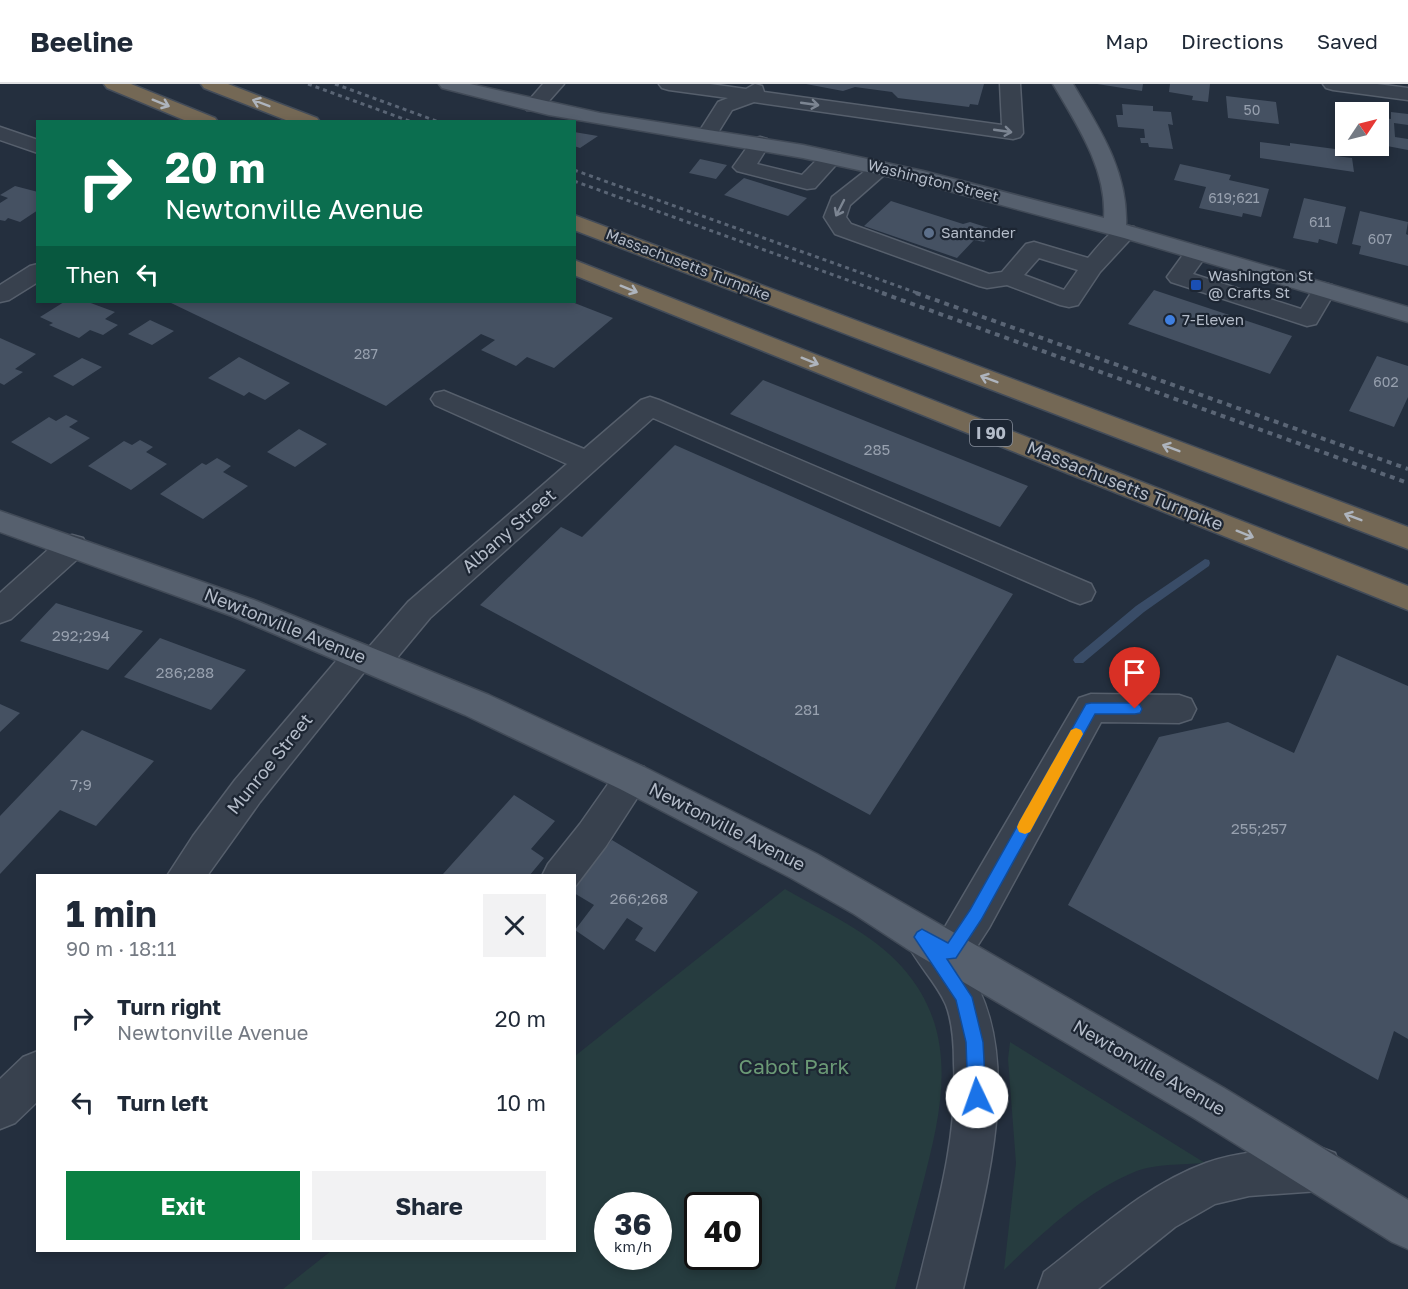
<!DOCTYPE html>
<html lang="en">
<head>
<meta charset="utf-8">
<style>
  :root { --surface:#fff; --page:#f2f2f3; --text:#1f2937; --muted:#747a83; --line:#e0e1e3; --accent:#0b8043 }
  body { margin:0; font-family:"Golos Text",sans-serif; background:var(--page); color:var(--text); height:100vh; display:flex; flex-direction:column; font-size:22px; white-space:nowrap }
  * { box-sizing:border-box; margin:0 }
  p { font-size:20px; color:var(--muted) }
  .icon { flex:none; width:33px; height:33px; fill:none; stroke:currentColor; stroke-width:2; stroke-linecap:round; stroke-linejoin:round }
  .map { position:relative; flex:1; overflow:hidden }
  .sheet { position:absolute; left:36px; top:790px; width:540px; height:378px; display:flex; flex-direction:column; background:var(--surface); border-radius:0px; box-shadow:0 3px 9px #0003 }
  .sheet>* { flex:none }
  .banner { position:absolute; left:36px; top:36px; width:540px; height:183px; border-radius:0px; box-shadow:0 3px 9px #0003; background:#0b6e4f; color:#fff; overflow:hidden }
  .needle { width:39px; rotate:55deg }
  .fabs { position:absolute; left:1335px; top:18px; display:grid; gap:12px }
  .fabs a { display:grid; place-items:center; width:54px; height:54px; border-radius:0px; background:var(--surface); box-shadow:0 3px 9px #0003; font-size:30px }
  .speed { position:absolute; left:594px; top:1108px; display:flex; gap:12px; font-size:30px; font-weight:700; text-align:center }
  .speed>* { display:grid; place-content:center; width:78px; height:78px; border-radius:50%; background:var(--surface); box-shadow:0 3px 9px #0003; line-height:1 }
  .speed small { font-size:15px; font-weight:400 }
  .speed .limit { border:3px solid #111; border-radius:9px; background:#fff; color:#111 }
  .pin { position:absolute; display:grid; place-items:center; width:51px; height:51px; color:#fff; margin:-62px -26px; border-radius:50% 50% 50% 0; rotate:-45deg; box-shadow:0 0 6px #0007 }
  .pin .icon { rotate:45deg }
  .me { position:absolute; width:66px; margin:-33px; rotate:357deg; stroke-linejoin:round; filter:drop-shadow(0 0 4px #0008) }
  .turn { display:flex; align-items:center; gap:21px; height:126px; padding:0 30px; font-size:27px }
  .turn .icon { width:78px; height:78px; stroke-width:2.5 }
  .turn b { display:block; font-size:42px; line-height:51px }
  .then { display:flex; align-items:center; height:57px; padding:0 30px; background:#0003; gap:12px; font-size:22px }
  .round { display:grid; place-items:center; flex:none; width:63px; height:63px; border-radius:0px; background:var(--page) }
  .headline { display:flex; align-items:center; justify-content:space-between; height:102px; padding:0 30px }
  h1 { font-size:36px; font-weight:700; line-height:45px }
  .action { display:flex; gap:12px; margin-top:auto; padding:12px 30px }
  .action a { flex:1; height:69px; border-radius:0px; background:var(--accent); color:#fff; font-size:24px; font-weight:700; line-height:69px; text-align:center }
  .action a+a { background:var(--page); color:var(--text) }
  ul { padding:0; list-style:none }
  li { display:flex; align-items:center; gap:18px; height:84px; padding:0 30px }
  li div { flex:1 }
  li b { display:block; font-size:22px }
  li em { font-style:normal }
  header { display:flex; align-items:center; gap:36px; box-sizing:border-box; height:84px; padding:0 30px; background:var(--surface); border-bottom:2px solid var(--line) }
  header strong { font-size:28px }
  nav { display:flex; gap:33px; margin-inline-start:auto; font-size:21px }
  .map>svg:first-child { display:block }
</style>
</head>
<body>
<header>
<strong>Beeline</strong>
<nav><a>Map</a><a>Directions</a><a>Saved</a></nav>
</header>
<div class="map">
<svg width="1408" height="1205" viewBox="0 0 1408 1205">
  <rect width="100%" height="100%" fill="#242f3e"/>
  <path fill="#263c3f" fill-rule="evenodd" d="M 785,805 C 824,828 871,848 902,883 C 961,949 942,1026 922,1103 C 913,1137 904,1171 895,1205 L 283,1205 L 331,1167 L 574,1167 L 575,972 ZM 608,1122 L 658,1122 L 658,1173 L 608,1173 ZM 698,1122 L 748,1122 L 748,1173 L 698,1173 Z
    M 1010,958 L 1205,1079 C 1182,1081 1154,1079 1132,1089 C 1086,1108 1040,1151 1004,1186 L 1016,1079 L 1008,975 Z"/>
  <g fill="none" stroke-linecap="round" stroke-linejoin="round">
    <path fill="#394c67" fill-rule="evenodd" d="M 1205,475 L 1209,476 L 1210,479 L 1209,482 L 1144,528 L 1083,579 L 1075,579 L 1073,576 L 1075,573 L 1136,522 Z"/>
  </g>
  <path fill="#455162" d="M 806,0 L 984,0 L 978,21 L 970,20 L 969,23 L 898,14 L 892,8 L 855,3 L 843,7 Z
    M 1097,0 L 1143,0 L 1142,7 Z
    M 1170,0 L 1210,0 L 1208,18 L 1192,16 L 1193,12 L 1169,8 Z
    M 1226,12 L 1276,18 L 1279,40 L 1228,34 Z
    M 1122,20 L 1153,22 L 1153,27 L 1171,28 L 1173,41 L 1168,40 L 1173,65 L 1149,63 L 1148,59 L 1141,59 L 1140,54 L 1145,54 L 1144,45 L 1118,43 L 1116,31 L 1123,31 Z
    M 1391,28 L 1408,30 L 1408,41 L 1394,39 L 1395,53 L 1408,55 L 1408,66 L 1387,62 L 1386,56 L 1378,55 L 1378,33 L 1391,35 Z
    M 574,48 L 598,52 L 580,64 L 574,62 Z
    M 1260,58 L 1290,62 L 1290,59 L 1335,65 L 1336,72 L 1352,74 L 1354,88 L 1260,74 Z
    M 700,75 L 727,81 L 716,95 L 689,89 Z
    M 1180,80 L 1231,91 L 1229,96 L 1269,105 L 1261,133 L 1243,129 L 1242,133 L 1199,124 L 1206,103 L 1174,96 Z
    M 744,94 L 807,114 L 788,132 L 724,111 Z
    M 15,102 L 38,108 L 38,126 L 20,138 L 8,134 L 5,137 L 0,136 L 0,119 L 8,114 L 0,111 Z
    M 1304,114 L 1346,123 L 1337,160 L 1319,155 L 1318,159 L 1293,154 Z
    M 891,117 L 963,140 L 970,138 L 995,146 L 984,158 L 974,156 L 957,174 L 864,142 Z
    M 1360,127 L 1408,138 L 1406,150 L 1408,151 L 1408,182 L 1359,170 L 1361,162 L 1352,160 Z
    M 1154,206 L 1292,252 L 1270,290 L 1128,240 Z
    M 64,218 L 88,218 L 115,228 L 105,235 L 118,241 L 103,251 L 90,246 L 79,254 L 49,241 L 53,239 L 40,233 Z
    M 169,218 L 572,218 L 613,234 L 554,284 L 527,273 L 516,282 L 481,266 L 495,256 L 481,250 L 386,322 Z
    M 150,236 L 174,247 L 152,261 L 128,250 Z
    M 0,254 L 36,270 L 15,285 L 23,288 L 4,301 L 0,299 Z
    M 1377,272 L 1408,282 L 1408,313 L 1394,343 L 1349,327 Z
    M 239,273 L 290,299 L 265,316 L 249,308 L 244,312 L 208,294 Z
    M 82,274 L 102,283 L 73,302 L 53,292 Z
    M 763,296 L 1028,402 L 1000,443 L 730,330 Z
    M 66,331 L 78,337 L 69,343 L 90,354 L 51,380 L 11,358 L 49,333 L 56,337 Z
    M 299,345 L 327,360 L 295,383 L 267,368 Z
    M 140,356 L 153,363 L 146,368 L 167,380 L 131,406 L 88,382 L 124,357 L 132,361 Z
    M 675,361 L 1013,510 L 870,731 L 480,521 L 561,443 L 582,453 Z
    M 217,374 L 231,382 L 223,388 L 248,402 L 203,435 L 160,410 L 202,379 L 206,381 Z
    M 56,519 L 143,547 L 108,586 L 20,557 Z
    M 160,554 L 246,586 L 211,626 L 124,593 Z
    M 1337,571 L 1408,602 L 1408,955 L 1394,947 L 1378,996 L 1068,821 L 1159,653 L 1228,638 L 1294,669 Z
    M 0,620 L 20,629 L 0,648 Z
    M 82,646 L 154,677 L 96,742 L 60,726 L 0,790 L 0,732 Z
    M 514,711 L 555,737 L 531,765 L 544,774 L 529,792 L 447,792 L 443,790 Z
    M 612,756 L 698,808 L 655,868 L 635,856 L 643,844 L 627,834 L 604,866 L 575,846 L 594,821 L 574,809 L 574,804 Z"/>
  <g fill="none" stroke-linecap="round" stroke-linejoin="round">
    <g stroke="#565f6c" stroke-width="3">
      <path id="minor" d="M 543,0 L 564,0 L 541,26 L 527,26 L 524,22 Z
        M 659,0 L 710,0 L 746,5 L 755,0 L 762,2 L 764,8 L 1002,41 L 1000,0 L 1020,0 L 1023,49 L 1020,53 L 1013,55 L 754,18 L 732,26 L 714,55 L 700,55 L 697,51 L 718,18 L 728,14 L 669,6 L 662,4 Z
        M 1323,0 L 1377,0 L 1408,4 L 1408,16 L 1333,6 L 1326,4 Z
        M 0,43 L 38,56 L 38,69 L 0,56 Z
        M 760,53 L 767,55 L 770,59 L 757,80 L 802,91 C 814,80 823,64 840,69 L 843,73 L 815,104 L 807,105 L 737,87 L 733,83 L 753,55 Z
        M 881,78 L 888,80 L 892,84 L 850,121 L 846,133 L 851,140 L 989,190 L 1002,188 L 1026,160 L 1034,158 L 1088,174 C 1100,161 1114,138 1134,143 L 1137,148 L 1100,188 L 1078,221 L 1069,223 L 1060,221 L 1007,201 L 987,204 L 979,202 L 835,150 L 824,133 L 832,113 L 874,80 ZM 1039,174 L 1078,186 L 1064,206 L 1024,191 Z
        M 1196,162 L 1204,164 L 1208,169 L 1193,190 L 1301,225 L 1316,201 L 1324,199 L 1332,201 L 1336,206 L 1316,240 L 1307,242 L 1171,198 L 1167,193 L 1188,164 Z
        M 38,180 L 38,198 L 9,216 L 0,218 L 0,201 L 30,182 Z
        M 444,307 L 584,365 L 641,316 L 650,313 L 659,316 L 1091,500 L 1095,508 L 1091,516 L 1080,520 L 1069,516 L 653,334 L 430,534 L 386,587 L 375,591 L 365,587 L 260,718 L 207,792 L 167,792 L 193,752 L 235,696 L 348,563 L 359,559 L 369,563 L 408,518 L 567,380 L 435,321 L 431,315 L 435,309 Z
        M 72,451 L 83,454 L 87,462 L 83,470 L 11,535 L 0,539 L 0,509 L 61,454 Z
        M 1091,610 L 1179,611 L 1191,615 L 1196,625 L 1191,635 L 1179,639 L 1101,638 L 989,844 L 965,881 C 1028,970 985,1108 963,1205 L 917,1205 C 935,1130 958,1057 954,980 C 954,961 953,939 946,921 C 937,899 915,878 905,855 L 910,842 L 924,837 L 938,842 L 942,848 L 1079,614 Z
        M 632,679 L 644,683 L 650,694 L 606,762 L 574,804 L 574,792 L 542,792 L 548,780 L 580,740 L 620,683 Z
        M 38,967 L 38,1017 L 15,1039 L 0,1045 L 0,995 L 23,973 Z
        M 1319,1063 L 1335,1069 L 1341,1085 L 1335,1101 L 1319,1107 L 1249,1112 L 1215,1120 L 1175,1143 L 1098,1205 L 1038,1205 L 1044,1188 C 1095,1149 1145,1101 1206,1079 C 1242,1066 1281,1066 1319,1063 Z"/>
    </g>
    <g stroke="#414a57" stroke-width="3">
      <path id="major" d="M 439,0 L 470,0 L 600,29 L 803,61 L 923,87 L 1104,134 C 1107,85 1077,41 1053,0 L 1073,0 C 1099,44 1128,87 1126,141 L 1408,223 L 1408,238 L 1124,154 L 923,100 L 803,74 L 549,31 L 442,4 Z
        M 0,427 L 254,516 L 489,611 L 644,683 L 817,770 L 880,806 L 1224,1004 L 1408,1116 L 1408,1165 L 1392,1158 L 1194,1034 L 909,866 L 854,830 L 791,794 L 620,705 L 465,631 L 232,532 L 0,448 Z"/>
    </g>
    <g stroke="#434c59" stroke-width="3">
      <path id="highway" d="M 104,0 L 131,0 L 215,34 L 218,38 L 189,38 L 107,4 Z
        M 201,0 L 228,0 L 317,34 L 320,38 L 291,38 L 204,4 Z
        M 574,131 L 1408,443 L 1408,465 L 574,146 Z
        M 574,176 L 1408,502 L 1408,526 L 574,191 Z"/>
    </g>
    <use href="#minor" fill="#38414e" fill-rule="evenodd"/>
    <use href="#major" fill="#56606e" fill-rule="evenodd"/>
    <use href="#highway" fill="#746855" fill-rule="evenodd"/>
    <path stroke="#5a6575" stroke-width="3" stroke-dasharray="4 4" stroke-linecap="butt" d="M 308,0 L 412,38
      M 335,0 L 439,38
      M 574,86 L 920,210
      M 574,97 L 886,210"/>
    <path stroke="#5a6575" stroke-width="4" stroke-dasharray="5 5" stroke-linecap="butt" d="M 882,209 L 1408,399
      M 916,209 L 1408,385"/>
  </g>
  <defs><path id="oneway-shaft" d="M-6 0H5M1.5-3L5.5 0L1.5 3" fill="none" stroke-width="1.6" stroke-linecap="round" stroke-linejoin="round" transform="scale(1.5)"/></defs>
  <g stroke="#aeb4bd">
    <use href="#oneway-shaft" transform="translate(161 19) rotate(22)"/>
    <use href="#oneway-shaft" transform="translate(261 19) rotate(-159)"/>
    <use href="#oneway-shaft" transform="translate(629 205) rotate(22)"/>
    <use href="#oneway-shaft" transform="translate(810 277) rotate(22)"/>
    <use href="#oneway-shaft" transform="translate(989 295) rotate(-159)"/>
    <use href="#oneway-shaft" transform="translate(1171 364) rotate(-159)"/>
    <use href="#oneway-shaft" transform="translate(1353 433) rotate(-159)"/>
    <use href="#oneway-shaft" transform="translate(1245 450) rotate(22)"/>
  </g>
  <g stroke="#7c8592">
    <use href="#oneway-shaft" transform="translate(810 20) rotate(8)"/>
    <use href="#oneway-shaft" transform="translate(1003 47) rotate(8)"/>
    <use href="#oneway-shaft" transform="translate(840 124) rotate(117)"/>
  </g>
  <path fill="#1a73e8" stroke="#114b97" stroke-width="1.5" d="M 1091,619 L 1135,619 L 1140,621 L 1142,625 L 1140,629 L 1135,630 L 1095,630 L 981,836 L 956,874 L 947,875 L 972,913 L 983,958 L 986,1013 L 983,1019 L 977,1022 L 971,1019 L 968,1013 L 966,958 L 956,916 L 914,853 L 917,848 L 922,845 L 948,859 L 970,826 L 1086,620 Z"/>
  <path fill="#f59e0b" d="M 1076,644 L 1081,646 L 1083,650 L 1030,748 L 1025,750 L 1019,748 L 1017,743 L 1019,738 L 1071,646 Z"/>
  <circle fill="#5c6f8a" stroke="#1d2633" stroke-width="2" cx="929" cy="149" r="6"/>
  <rect fill="#1a4fb4" stroke="#1d2633" stroke-width="2" x="1190" y="195" width="12" height="12" rx="3"/>
  <circle fill="#3f7fe0" stroke="#1d2633" stroke-width="2" cx="1170" cy="236" r="6"/>
  <g text-anchor="middle" stroke-width="4.5" stroke-linejoin="round" paint-order="stroke">
    <g font-size="14" fill="#98a1af">
      <text x="1252" y="31">50</text>
      <text x="1234" y="119">619;621</text>
      <text x="1320" y="143">611</text>
      <text x="1380" y="160">607</text>
      <text x="366" y="275">287</text>
      <text x="1386" y="303">602</text>
    </g>
    <g font-size="15" fill="#b4bcc9" stroke="#1d2633">
      <text transform="translate(933 97) rotate(14)" y="5">Washington Street</text>
      <text transform="translate(688 181) rotate(21)" y="5">Massachusetts Turnpike</text>
    </g>
    <g font-size="15" fill="#b4bcc9" stroke="#1d2633" text-anchor="start">
      <text x="941" y="154">Santander</text>
      <text x="1208" y="197">Washington St<tspan x="1208" dy="17">@ Crafts St</tspan></text>
      <text x="1182" y="241">7-Eleven</text>
    </g>
    <g font-size="15" fill="#98a1af">
      <text x="877" y="371">285</text>
      <text x="81" y="557">292;294</text>
      <text x="185" y="594">286;288</text>
      <text x="807" y="631">281</text>
      <text x="81" y="706">7;9</text>
      <text x="1259" y="750">255;257</text>
      <text x="639" y="820">266;268</text>
    </g>
    <rect fill="#1d2633" stroke="#878f9c" stroke-width="1.5" x="970" y="336" width="42" height="26" rx="4.5"/>
    <g font-size="16" font-weight="bold" fill="#b4bcc9">
      <text x="991" y="355">I 90</text>
    </g>
    <g font-size="18" fill="#b4bcc9" stroke="#1d2633">
      <text transform="translate(1125 402) rotate(22)" y="6">Massachusetts Turnpike</text>
      <text transform="translate(509 447) rotate(-41)" y="6">Albany Street</text>
      <text transform="translate(285 542) rotate(22)" y="6">Newtonville Avenue</text>
      <text transform="translate(270 680) rotate(-51)" y="6">Munroe Street</text>
      <text transform="translate(727 743) rotate(27)" y="6">Newtonville Avenue</text>
      <text transform="translate(1149 984) rotate(30)" y="6">Newtonville Avenue</text>
    </g>
    <g font-size="21" fill="#6b9a76" stroke="#1d2633">
      <text x="794" y="990">Cabot Park</text>
    </g>
  </g>
</svg>
<div class="fabs">
<a><svg class="needle" viewBox="-14 -14 28 28"><path d="M0-13l5 13h-10z" fill="#e53935"/><path d="M0 13l5-13h-10z" fill="#747a83"/></svg></a>
</div>
<div class="speed"><div>36<small>km/h</small></div><div class="limit">40</div></div>
<div class="pin" style="left:1135px;top:625px;background:#d93025"><svg class="icon" aria-label="arrive" viewBox="0 0 24 24"><path d="M6 21V4h12l-3 4 3 4H6"/></svg></div>
<svg class="me" style="left:977px;top:1013px" viewBox="-20 -20 40 40"><circle r="19" fill="#fff"/><path d="M0-13L10 11 0 6-10 11z" fill="#1a73e8"/></svg>
<div class="banner">
<div class="turn"><svg class="icon" aria-label="right" viewBox="0 0 24 24"><path d="M7 20v-9h11M14 6l5 5-5 5"/></svg><div><b>20 m</b>Newtonville Avenue</div></div>
<div class="then">Then<svg class="icon" aria-label="left" viewBox="0 0 24 24"><path d="M17 20v-9H6M10 6l-5 5 5 5"/></svg></div>
</div>
<section class="sheet">
<div class="headline"><div><h1>1 min</h1><p>90 m · 18:11</p></div><a class="round"><svg class="icon" aria-label="close" viewBox="0 0 24 24"><path d="M6 6l12 12M18 6L6 18"/></svg></a></div>
<ul>
<li><svg class="icon" aria-label="right" viewBox="0 0 24 24"><path d="M7 20v-9h11M14 6l5 5-5 5"/></svg><div><b>Turn right</b><p>Newtonville Avenue</p></div><em>20 m</em></li>
<li><svg class="icon" aria-label="left" viewBox="0 0 24 24"><path d="M17 20v-9H6M10 6l-5 5 5 5"/></svg><div><b>Turn left</b></div><em>10 m</em></li>
</ul>
<div class="action"><a>Exit</a><a>Share</a></div>
</section>
</div>
</body>
</html>
